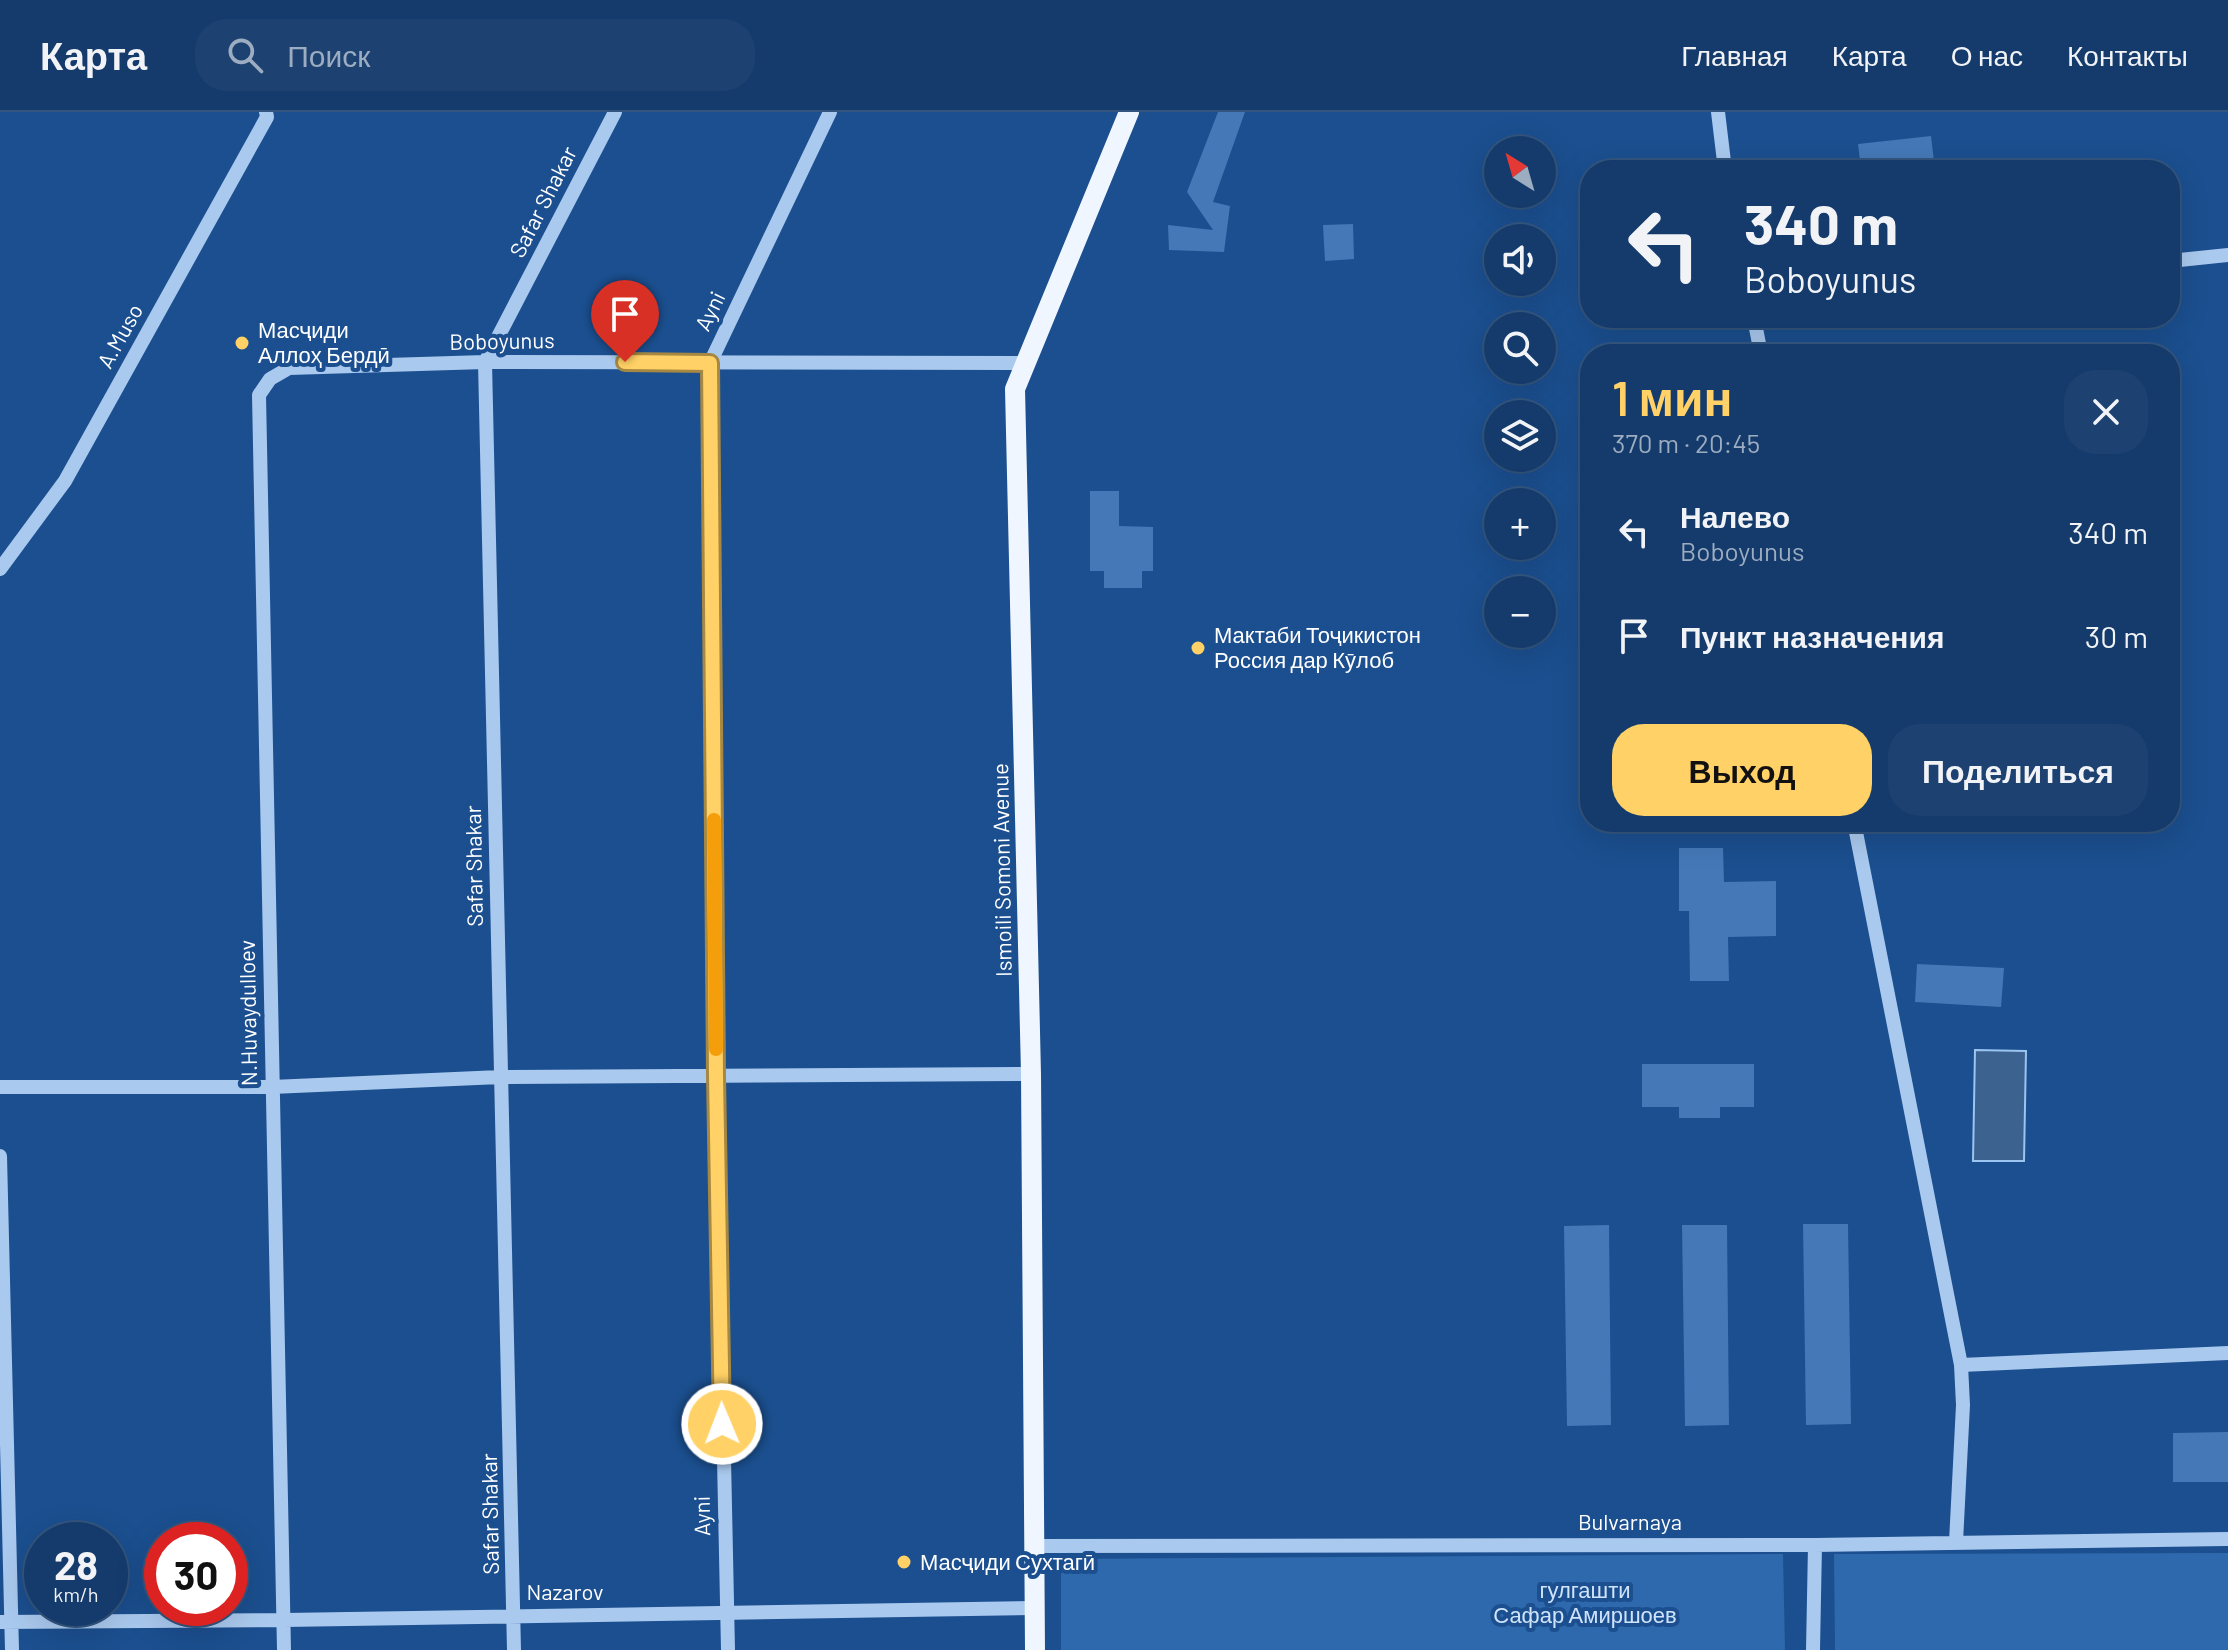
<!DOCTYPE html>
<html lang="ru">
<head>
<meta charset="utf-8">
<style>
  :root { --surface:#143b6b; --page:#1d4271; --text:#f1f3f6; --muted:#9dadc1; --line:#33557e; --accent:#ffd166 }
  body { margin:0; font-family:Barlow,sans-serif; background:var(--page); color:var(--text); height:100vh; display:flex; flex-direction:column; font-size:30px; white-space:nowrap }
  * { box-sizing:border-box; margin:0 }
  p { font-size:26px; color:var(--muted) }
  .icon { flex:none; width:44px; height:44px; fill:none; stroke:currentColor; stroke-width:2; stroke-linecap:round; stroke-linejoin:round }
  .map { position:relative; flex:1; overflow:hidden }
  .details { position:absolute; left:1580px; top:232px; width:600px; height:488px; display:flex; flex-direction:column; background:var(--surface); border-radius:32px; box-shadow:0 8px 32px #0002,0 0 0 2px var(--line) }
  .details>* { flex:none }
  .banner { position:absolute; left:1580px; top:48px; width:600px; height:168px; border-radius:32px; box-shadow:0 8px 32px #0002,0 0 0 2px var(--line); background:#143b6b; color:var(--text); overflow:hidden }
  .needle { width:52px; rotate:323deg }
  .tools { position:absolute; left:1484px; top:24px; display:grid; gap:16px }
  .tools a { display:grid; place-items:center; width:72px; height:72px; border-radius:50%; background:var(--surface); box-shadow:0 8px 32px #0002,0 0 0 2px var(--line); font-size:40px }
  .speed { position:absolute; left:24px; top:1410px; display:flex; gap:16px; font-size:40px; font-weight:700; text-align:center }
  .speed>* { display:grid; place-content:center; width:104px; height:104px; border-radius:50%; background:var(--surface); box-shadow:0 8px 32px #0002,0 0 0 2px var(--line); line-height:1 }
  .speed small { font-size:20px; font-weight:400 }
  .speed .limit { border:12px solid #d22; background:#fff; color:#111 }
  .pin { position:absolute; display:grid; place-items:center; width:68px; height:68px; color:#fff; margin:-82px -34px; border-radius:50% 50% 50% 0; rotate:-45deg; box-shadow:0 0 8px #0007 }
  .pin .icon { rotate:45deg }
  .me { position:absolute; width:88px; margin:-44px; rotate:359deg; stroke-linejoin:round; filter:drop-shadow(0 0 6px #0008) }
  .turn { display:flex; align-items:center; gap:28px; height:168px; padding:0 32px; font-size:36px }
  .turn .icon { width:104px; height:104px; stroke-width:2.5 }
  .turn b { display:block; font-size:56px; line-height:68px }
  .round { display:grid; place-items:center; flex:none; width:84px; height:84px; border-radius:32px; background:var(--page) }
  .overview { display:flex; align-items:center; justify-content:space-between; height:136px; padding:0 32px }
  h1 { font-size:48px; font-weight:600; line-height:60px; color:var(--accent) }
  .cta { display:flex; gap:16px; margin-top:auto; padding:16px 32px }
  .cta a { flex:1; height:92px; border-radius:32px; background:var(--accent); color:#111; font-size:32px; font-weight:600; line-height:92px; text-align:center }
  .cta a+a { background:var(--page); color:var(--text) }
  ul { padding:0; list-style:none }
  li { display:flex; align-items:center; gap:24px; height:104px; padding:0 32px }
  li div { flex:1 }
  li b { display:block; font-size:30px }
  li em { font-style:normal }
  header { display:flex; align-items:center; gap:48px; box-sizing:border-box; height:112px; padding:0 40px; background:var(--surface); border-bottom:2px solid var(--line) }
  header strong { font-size:38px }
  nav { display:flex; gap:44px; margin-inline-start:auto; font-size:28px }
  .search { width:560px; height:72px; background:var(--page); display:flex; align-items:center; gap:20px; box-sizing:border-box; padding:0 28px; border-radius:32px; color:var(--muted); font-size:30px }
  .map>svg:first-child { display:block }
</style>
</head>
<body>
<header>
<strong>Карта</strong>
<div class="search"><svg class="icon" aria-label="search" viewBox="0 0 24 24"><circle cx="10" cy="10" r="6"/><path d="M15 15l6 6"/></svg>Поиск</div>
<nav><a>Главная</a><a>Карта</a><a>О нас</a><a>Контакты</a></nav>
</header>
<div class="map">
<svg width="2228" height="1538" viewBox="0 0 2228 1538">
  <rect width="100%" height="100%" fill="#1b4f8f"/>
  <path fill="#2e69ad" d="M 2228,1441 L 2228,1538 L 1835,1538 L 1834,1442 Z
    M 1783,1442 L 1785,1538 L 1061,1538 L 1061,1447 Z"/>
  <path fill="#3c6290" stroke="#9cc4f0" stroke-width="2" d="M 1975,938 L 2026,939 L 2024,1049 L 1973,1049 Z"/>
  <path fill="#4478b7" d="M 1218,0 L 1245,0 L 1213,90 L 1230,94 L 1224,140 L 1169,138 L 1168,113 L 1213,118 L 1187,80 Z
    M 1931,24 L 1934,49 L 1861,57 L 1858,32 Z
    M 1353,112 L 1354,147 L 1325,149 L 1323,113 Z
    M 1090,379 L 1119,379 L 1119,414 L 1153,415 L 1153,459 L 1142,459 L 1142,476 L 1104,476 L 1104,459 L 1090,459 Z
    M 1679,736 L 1723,736 L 1724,770 L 1776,769 L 1776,824 L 1728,825 L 1729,869 L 1690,869 L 1689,799 L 1679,799 Z
    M 1917,852 L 2004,856 L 2001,895 L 1915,890 Z
    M 1642,952 L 1754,952 L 1754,995 L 1720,995 L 1720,1006 L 1679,1006 L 1679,995 L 1642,995 Z
    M 1803,1112 L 1848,1112 L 1851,1312 L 1806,1313 Z
    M 1609,1113 L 1611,1313 L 1567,1314 L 1564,1114 Z
    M 1682,1113 L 1727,1113 L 1729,1313 L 1685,1314 Z
    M 2228,1320 L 2228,1370 L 2173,1370 L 2173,1321 Z"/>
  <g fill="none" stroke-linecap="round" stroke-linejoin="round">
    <path stroke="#a9c9ee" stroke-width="14" d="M 1718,0 L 1725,58
      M 2170,149 L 2228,143
      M 1754,206 L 1761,242
      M 0,457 L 65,369 L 267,5 L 266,0
      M 1854,710 L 1961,1253 L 1963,1293 L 1956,1430
      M 0,975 L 272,975 L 500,965 L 1031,962
      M 0,1044 L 12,1538
      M 1961,1253 L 2228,1241
      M 1033,1434 L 1815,1433 L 2228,1427
      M 0,1510 L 284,1508 L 1034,1496
      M 284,1538 L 259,283 L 270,267 L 289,256 L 485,250 L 1026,251
      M 514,1538 L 485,250 L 615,0
      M 728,1538 L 716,964 L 710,251 L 830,0
      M 1813,1538 L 1815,1433"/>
    <path stroke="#f0f6ff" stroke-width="20" d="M 1035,1538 L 1031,962 L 1015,277 L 1129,0"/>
  </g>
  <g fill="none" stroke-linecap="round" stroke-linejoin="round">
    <g stroke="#a68842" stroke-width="20">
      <path id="route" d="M 625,250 L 710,251 L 716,964 L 722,1312"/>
    </g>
    <use href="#route" stroke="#ffd166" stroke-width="14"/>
    <path stroke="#f59e0b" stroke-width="14" d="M 714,708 L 716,937"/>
  </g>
  <g fill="#ffd166" stroke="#1b4f8f" stroke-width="3">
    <circle cx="242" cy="231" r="8"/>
    <circle cx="1198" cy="536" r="8"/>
    <circle cx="904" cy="1450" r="8"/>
  </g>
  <g text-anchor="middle" stroke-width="8" stroke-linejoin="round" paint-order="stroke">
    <g font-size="22" fill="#fff" stroke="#1b4f8f">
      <text transform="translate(543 90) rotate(-63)" y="8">Safar Shakar</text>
      <text transform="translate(710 199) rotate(-64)" y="8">Ayni</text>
      <text transform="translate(120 224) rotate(-61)" y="8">A.Muso</text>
      <text transform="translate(502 229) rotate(-1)" y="8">Boboyunus</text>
      <text transform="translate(474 754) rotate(-91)" y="8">Safar Shakar</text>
      <text transform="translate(1002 758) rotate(-91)" y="8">Ismoili Somoni Avenue</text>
      <text transform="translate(248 901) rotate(-91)" y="8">N.Huvaydulloev</text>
      <text transform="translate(490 1402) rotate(-91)" y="8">Safar Shakar</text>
      <text transform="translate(702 1404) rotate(-91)" y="8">Ayni</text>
      <text x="1630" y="1418">Bulvarnaya</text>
      <text x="565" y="1488">Nazarov</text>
    </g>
    <g font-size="22" fill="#fff" stroke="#1b4f8f" text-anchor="start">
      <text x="258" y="226">Масҷиди<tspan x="258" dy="25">Аллоҳ Бердӣ</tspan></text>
      <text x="1214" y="531">Мактаби Тоҷикистон<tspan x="1214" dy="25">Россия дар Кӯлоб</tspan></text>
      <text x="920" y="1458">Масҷиди Сухтагӣ</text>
    </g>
    <g font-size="22" fill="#cfe3fa" stroke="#1b4f8f">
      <text x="1585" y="1486">гулгашти<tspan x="1585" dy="25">Сафар Амиршоев</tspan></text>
    </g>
  </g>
</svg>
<div class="tools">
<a><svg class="needle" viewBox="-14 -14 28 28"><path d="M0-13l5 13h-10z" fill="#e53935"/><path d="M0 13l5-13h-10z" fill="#9dadc1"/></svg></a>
<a><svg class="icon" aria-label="sound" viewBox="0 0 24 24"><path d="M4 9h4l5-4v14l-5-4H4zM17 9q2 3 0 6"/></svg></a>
<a><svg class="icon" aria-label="search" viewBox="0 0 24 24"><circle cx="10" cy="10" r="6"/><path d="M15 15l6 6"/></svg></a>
<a><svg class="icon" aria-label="layers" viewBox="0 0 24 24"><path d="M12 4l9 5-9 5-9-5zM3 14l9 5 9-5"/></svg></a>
<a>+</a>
<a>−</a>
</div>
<div class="speed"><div>28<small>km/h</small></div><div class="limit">30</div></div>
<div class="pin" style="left:625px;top:250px;background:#d93025"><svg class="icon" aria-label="arrive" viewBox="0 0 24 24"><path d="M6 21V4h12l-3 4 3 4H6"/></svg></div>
<svg class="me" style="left:722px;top:1312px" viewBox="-20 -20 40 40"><circle r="17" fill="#ffd166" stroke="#fff" stroke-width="3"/><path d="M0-11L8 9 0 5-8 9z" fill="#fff"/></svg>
<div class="banner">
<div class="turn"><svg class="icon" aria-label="left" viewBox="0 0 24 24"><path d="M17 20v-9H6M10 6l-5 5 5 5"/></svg><div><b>340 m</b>Boboyunus</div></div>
</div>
<section class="details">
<div class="overview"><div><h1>1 мин</h1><p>370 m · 20:45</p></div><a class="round"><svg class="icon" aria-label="close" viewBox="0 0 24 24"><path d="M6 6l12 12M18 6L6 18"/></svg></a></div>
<ul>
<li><svg class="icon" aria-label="left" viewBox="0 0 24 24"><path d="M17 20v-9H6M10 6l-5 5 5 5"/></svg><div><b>Налево</b><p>Boboyunus</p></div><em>340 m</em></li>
<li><svg class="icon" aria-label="arrive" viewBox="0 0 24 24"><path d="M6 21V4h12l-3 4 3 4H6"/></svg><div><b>Пункт назначения</b></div><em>30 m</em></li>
</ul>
<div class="cta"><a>Выход</a><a>Поделиться</a></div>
</section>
</div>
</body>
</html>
